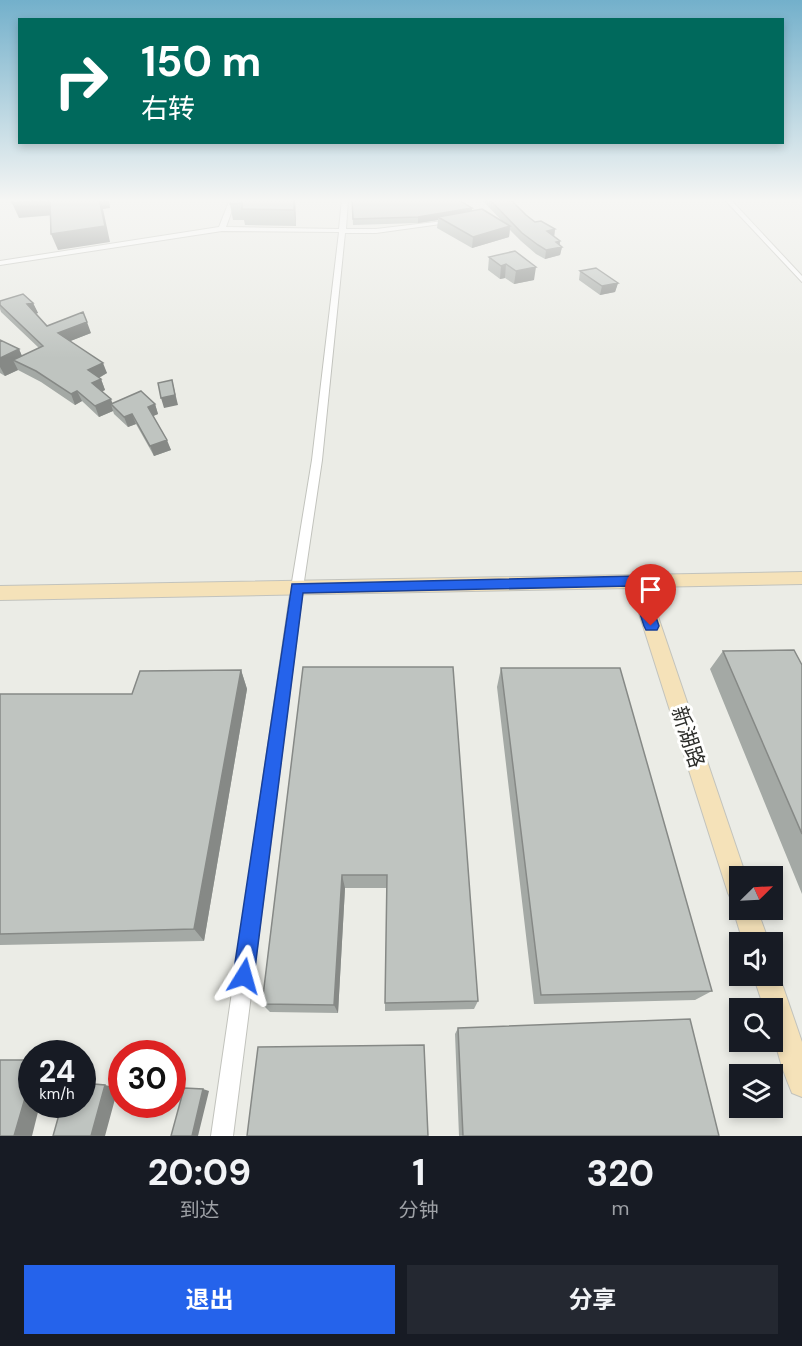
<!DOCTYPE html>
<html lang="zh">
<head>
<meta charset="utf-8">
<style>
  :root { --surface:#171b24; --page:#242831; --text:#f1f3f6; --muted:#9ea1a6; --accent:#2563eb }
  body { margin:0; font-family:"DM Sans","Noto Sans SC",sans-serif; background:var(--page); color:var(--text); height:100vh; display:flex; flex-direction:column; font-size:22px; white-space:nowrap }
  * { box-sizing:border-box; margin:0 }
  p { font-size:20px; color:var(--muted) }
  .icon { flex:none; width:33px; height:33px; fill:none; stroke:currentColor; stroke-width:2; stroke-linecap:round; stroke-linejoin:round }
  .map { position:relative; height:1136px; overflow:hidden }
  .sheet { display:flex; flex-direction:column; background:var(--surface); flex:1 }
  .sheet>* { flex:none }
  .hud { position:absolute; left:18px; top:18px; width:766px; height:126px; border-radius:0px; box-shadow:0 3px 9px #0003; background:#00695c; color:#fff; overflow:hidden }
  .needle { width:39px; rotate:66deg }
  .fabs { position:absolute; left:729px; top:866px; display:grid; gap:12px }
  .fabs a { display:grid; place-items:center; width:54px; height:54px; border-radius:0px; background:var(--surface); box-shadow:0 3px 9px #0003; font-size:30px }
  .speed { position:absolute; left:18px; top:1040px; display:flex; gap:12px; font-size:30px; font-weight:700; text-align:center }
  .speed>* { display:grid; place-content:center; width:78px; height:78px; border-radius:50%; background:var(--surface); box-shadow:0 3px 9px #0003; line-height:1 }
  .speed small { font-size:15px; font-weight:400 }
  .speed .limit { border:9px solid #d22; background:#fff; color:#111 }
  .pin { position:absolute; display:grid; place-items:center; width:51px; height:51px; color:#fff; margin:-62px -26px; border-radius:50% 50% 50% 0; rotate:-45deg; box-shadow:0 0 6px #0007 }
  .pin .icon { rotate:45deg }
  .me { position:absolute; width:66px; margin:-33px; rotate:8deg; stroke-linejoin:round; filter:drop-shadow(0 0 4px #0008) }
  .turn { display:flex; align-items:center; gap:21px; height:126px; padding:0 24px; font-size:27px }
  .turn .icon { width:78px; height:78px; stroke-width:2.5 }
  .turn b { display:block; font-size:42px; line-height:51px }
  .eta { display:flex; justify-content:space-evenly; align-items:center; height:102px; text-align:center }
  .eta b { font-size:36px; font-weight:700; line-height:42px }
  .cta { display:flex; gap:12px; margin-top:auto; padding:12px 24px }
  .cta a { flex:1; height:69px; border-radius:0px; background:var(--accent); color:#fff; font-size:24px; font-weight:700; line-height:69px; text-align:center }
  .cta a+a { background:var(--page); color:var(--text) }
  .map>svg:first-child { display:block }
</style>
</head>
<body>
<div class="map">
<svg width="802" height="1136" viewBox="0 0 802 1136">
  <rect width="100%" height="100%" fill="#ebece6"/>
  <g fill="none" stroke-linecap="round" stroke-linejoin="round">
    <g stroke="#c2c3bd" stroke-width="2">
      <path id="street" d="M 230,199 L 236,199 L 226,227 L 339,229 L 342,199 L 348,199 L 346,229 L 376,229 L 452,220 L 455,222 L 376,233 L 345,233 L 322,460 L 303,588 L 233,1136 L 211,1136 L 291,588 L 312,460 L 339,232 L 222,231 L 0,265 L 0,261 L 219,227 Z
        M 724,199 L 730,199 L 802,276 L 802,282 Z"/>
    </g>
    <g stroke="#c2c3bd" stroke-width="2">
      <path id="secondary" d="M 802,572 L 802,584 L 648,587 L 746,876 L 740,876 L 740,909 L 757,909 L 769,942 L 743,942 L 733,909 L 735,903 L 732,901 L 728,893 L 631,588 L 0,600 L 0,586 Z
        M 772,965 L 779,975 L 802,1042 L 802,1097 L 792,1093 C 780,1064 772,1039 772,1008 L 764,1008 L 753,975 L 772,975 Z"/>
    </g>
    <use href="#street" fill="#fff" fill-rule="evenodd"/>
    <use href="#secondary" fill="#f5e2b9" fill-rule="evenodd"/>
  </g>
  <path fill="#a4a9a5" d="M 295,199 L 296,226 L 245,225 L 244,220 L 233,220 L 230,204 Z
    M 352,199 L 472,208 L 472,211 L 502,221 L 481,199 L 510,199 L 526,215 L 535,222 L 555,229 L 554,236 L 560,241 L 560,245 L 562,247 L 560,255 L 545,259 L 536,254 L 521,241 L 510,230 L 509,237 L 472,248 L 437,228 L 438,220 L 418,223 L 353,225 Z
    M 515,251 L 534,280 L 514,284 L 505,278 L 500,279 L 488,270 L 489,257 Z
    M 580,271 L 618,283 L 615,292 L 600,295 L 579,280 Z
    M 0,301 L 33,303 L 38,313 L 35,314 L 47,326 L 91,333 L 70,341 L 107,373 L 99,378 L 101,379 L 105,390 L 102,391 L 112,404 L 155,404 L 158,414 L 153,416 L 171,450 L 154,456 L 136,424 L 128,427 L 114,414 L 113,411 L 99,417 L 82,401 L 75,405 L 41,382 L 18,370 L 5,376 L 0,373 L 0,340 L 19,349 L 22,356 L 39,348 L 1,312 L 0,309 Z
    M 723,651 L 802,665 L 802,894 L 710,669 Z
    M 303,667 L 478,1001 L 474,1009 L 385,1011 L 385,1003 L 387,888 L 345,888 L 338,1013 L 270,1012 L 262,1004 Z
    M 501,668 L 712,991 L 695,1000 L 534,1004 L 497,687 Z
    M 241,670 L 247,689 L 204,941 L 0,945 L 0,694 L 132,694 Z
    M 458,1028 L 719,1136 L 459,1136 L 455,1034 Z"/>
  <path fill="#868986" d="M 50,199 L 55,215 L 19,218 L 12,203 Z
    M 99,199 L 109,199 L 110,208 L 103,209 L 110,242 L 58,250 L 51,234 Z
    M 294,199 L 295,199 L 296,226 L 294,210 Z
    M 472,208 L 472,214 L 438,217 L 438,220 L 418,223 L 418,217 Z
    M 510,226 L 509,237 L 472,248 L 473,237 Z
    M 555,229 L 554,238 L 547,231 Z
    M 560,241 L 559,248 L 562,247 L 560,255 L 545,259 L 546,250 L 556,242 Z
    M 506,264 L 505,278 L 500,279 L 501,266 Z
    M 536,267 L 534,280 L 514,284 L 516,271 Z
    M 618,283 L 615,292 L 600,295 L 602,286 Z
    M 33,303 L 38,313 L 32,315 L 27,304 Z
    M 87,322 L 91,333 L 63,344 L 58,333 Z
    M 19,349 L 26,366 L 13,360 L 18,370 L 5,376 L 0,367 L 0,358 Z
    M 103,363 L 107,373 L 93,381 L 88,370 Z
    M 101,379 L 105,390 L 97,394 L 92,383 Z
    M 172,380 L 178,405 L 164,408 L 161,398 Z
    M 77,391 L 82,401 L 75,405 L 71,394 Z
    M 111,399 L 114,408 L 111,404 L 113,411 L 99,417 L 95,406 Z
    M 155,404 L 158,414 L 151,417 L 148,407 Z
    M 132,414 L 136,424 L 128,427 L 124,417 Z
    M 167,440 L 171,450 L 154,456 L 150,446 Z
    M 241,670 L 247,689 L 204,941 L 194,929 Z
    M 342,875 L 345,888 L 338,1013 L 334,1005 Z
    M 32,1074 L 32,1104 L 40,1104 L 32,1136 L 14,1136 Z
    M 105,1085 L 118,1088 L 105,1136 L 91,1136 Z
    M 203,1089 L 209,1091 L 198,1136 L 192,1136 Z"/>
  <path fill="#bfc4c0" stroke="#868986" stroke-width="1.5" d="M 12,199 L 99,199 L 105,226 L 51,234 L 50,199 L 12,203 Z
    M 231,199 L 294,199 L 294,210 L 242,209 L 242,203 L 230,204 Z
    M 352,199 L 457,199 L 472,208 L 418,217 L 353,219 Z
    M 489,199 L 510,199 L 526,215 L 535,222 L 541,221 L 555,229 L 547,231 L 560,241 L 556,242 L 562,247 L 546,250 L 538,245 L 522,233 Z
    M 482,209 L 510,226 L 473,237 L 438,217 Z
    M 515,251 L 536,267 L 516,271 L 506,264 L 501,266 L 489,257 Z
    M 596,268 L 618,283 L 602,286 L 580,271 Z
    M 23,294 L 33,303 L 27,304 L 47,326 L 83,312 L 87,322 L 58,333 L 103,363 L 88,370 L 101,379 L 92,383 L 111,399 L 95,406 L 77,391 L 71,394 L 36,371 L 13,360 L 43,346 L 0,305 L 0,301 Z
    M 0,340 L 19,349 L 0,358 Z
    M 172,380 L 175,395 L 161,398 L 158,383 Z
    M 141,391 L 155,404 L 148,407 L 167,440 L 150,446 L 132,414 L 124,417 L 111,404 Z
    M 794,650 L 802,665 L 802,834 L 723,651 Z
    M 303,667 L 453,667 L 478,1001 L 385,1003 L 387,875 L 342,875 L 334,1005 L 262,1004 Z
    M 501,668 L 620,668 L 712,991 L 541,995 Z
    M 241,670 L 194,929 L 0,934 L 0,694 L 132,694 L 140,671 Z
    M 690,1019 L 719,1136 L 463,1136 L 458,1028 Z
    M 424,1045 L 428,1136 L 247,1136 L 258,1047 Z
    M 0,1060 L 32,1060 L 32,1074 L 14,1136 L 0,1136 Z
    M 82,1083 L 105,1085 L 91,1136 L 53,1136 L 62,1104 L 82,1104 Z
    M 184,1088 L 203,1089 L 192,1136 L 171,1136 Z"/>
  <linearGradient id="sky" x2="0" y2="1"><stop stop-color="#73b0cb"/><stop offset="0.56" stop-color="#f6f6f4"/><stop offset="1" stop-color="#f6f6f4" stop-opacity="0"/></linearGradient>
  <rect width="802" height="358" fill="url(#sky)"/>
  <path fill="#2563eb" stroke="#184099" stroke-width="1.5" d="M 637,576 L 644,581 L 659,626 L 657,630 L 646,630 L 644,626 L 631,586 L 303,593 L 254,976 L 251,984 L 244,987 L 236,984 L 233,976 L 292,584 Z"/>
  <g text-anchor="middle" stroke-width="6" stroke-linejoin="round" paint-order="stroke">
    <g font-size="21" fill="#2c2d2a" stroke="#fffffe">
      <text transform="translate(688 737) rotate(72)" y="7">新湖路</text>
    </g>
  </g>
</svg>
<div class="fabs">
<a><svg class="needle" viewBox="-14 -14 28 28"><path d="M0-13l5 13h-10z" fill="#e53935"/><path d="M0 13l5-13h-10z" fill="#9ea1a6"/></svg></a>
<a><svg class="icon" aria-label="sound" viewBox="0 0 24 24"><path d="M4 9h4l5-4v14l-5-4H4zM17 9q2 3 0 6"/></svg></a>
<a><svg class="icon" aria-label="search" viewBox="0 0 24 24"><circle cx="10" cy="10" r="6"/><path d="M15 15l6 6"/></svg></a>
<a><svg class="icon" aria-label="layers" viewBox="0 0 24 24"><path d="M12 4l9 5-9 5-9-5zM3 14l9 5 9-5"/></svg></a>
</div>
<div class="speed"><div>24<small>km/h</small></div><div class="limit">30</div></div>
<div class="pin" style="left:651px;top:626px;background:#d93025"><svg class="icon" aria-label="arrive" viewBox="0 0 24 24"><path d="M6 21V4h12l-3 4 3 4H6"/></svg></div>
<svg class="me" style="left:244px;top:976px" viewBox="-20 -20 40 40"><path d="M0-17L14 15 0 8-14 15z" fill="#2563eb" stroke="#fff" stroke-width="4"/></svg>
<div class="hud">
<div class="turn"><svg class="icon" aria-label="right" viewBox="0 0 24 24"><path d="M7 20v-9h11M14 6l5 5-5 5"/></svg><div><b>150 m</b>右转</div></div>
</div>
</div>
<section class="sheet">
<div class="eta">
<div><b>20:09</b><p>到达</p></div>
<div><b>1</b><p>分钟</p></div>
<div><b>320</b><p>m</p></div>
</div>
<div class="cta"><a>退出</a><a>分享</a></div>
</section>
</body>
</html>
